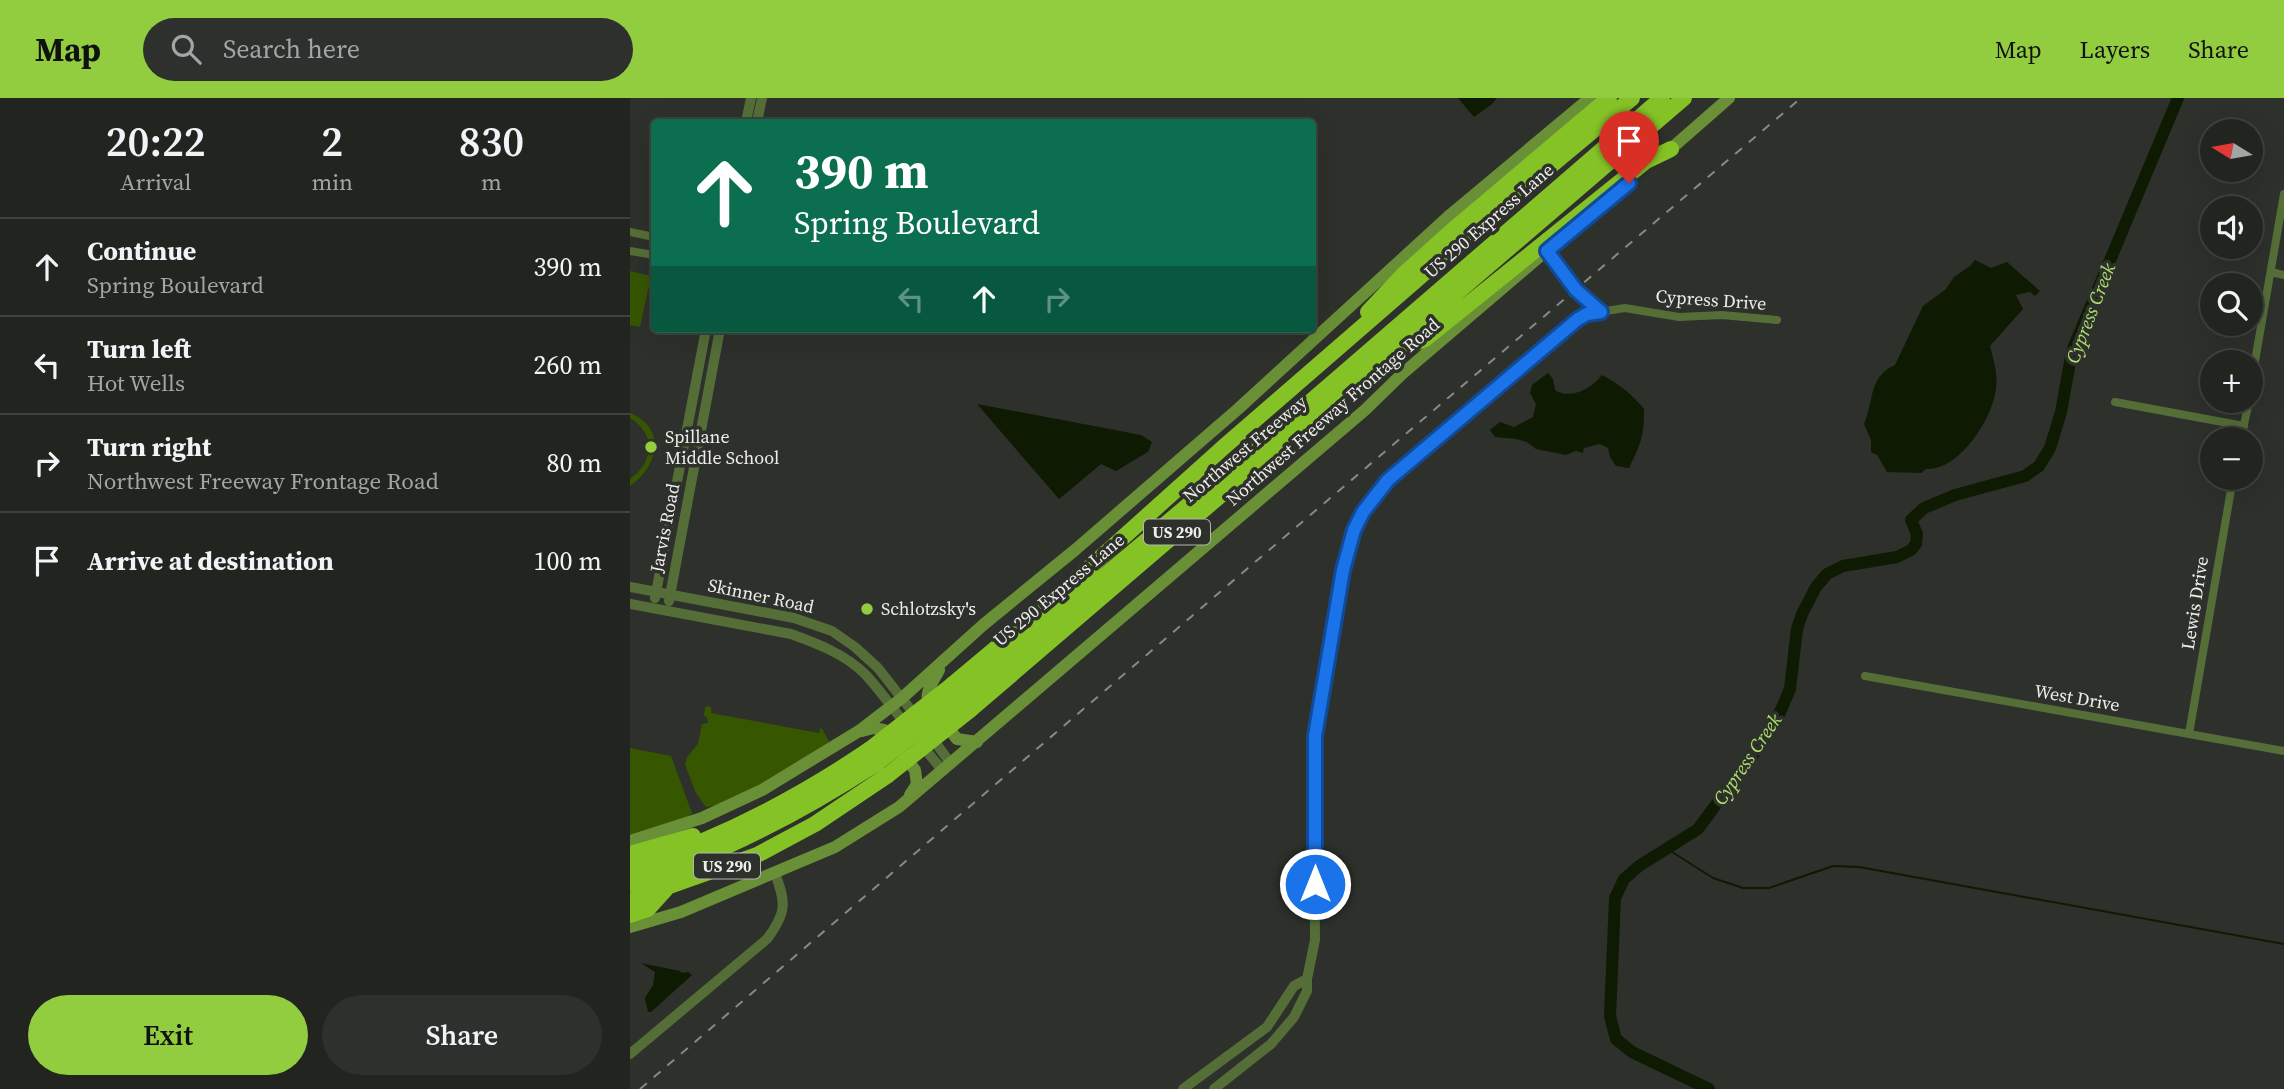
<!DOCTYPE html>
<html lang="en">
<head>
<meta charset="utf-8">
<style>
  :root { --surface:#222420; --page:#2e302d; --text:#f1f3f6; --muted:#a2a4a5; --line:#3f413e; --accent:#92cd3f }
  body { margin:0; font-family:"Source Serif 4",serif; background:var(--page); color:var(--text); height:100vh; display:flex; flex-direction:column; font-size:26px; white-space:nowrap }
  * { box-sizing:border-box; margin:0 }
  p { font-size:23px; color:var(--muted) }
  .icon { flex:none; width:38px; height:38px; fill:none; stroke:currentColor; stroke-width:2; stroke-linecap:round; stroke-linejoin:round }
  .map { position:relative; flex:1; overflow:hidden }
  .sheet { display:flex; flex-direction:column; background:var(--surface); width:630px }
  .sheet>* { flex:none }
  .banner { position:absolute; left:21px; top:21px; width:665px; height:214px; border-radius:7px; box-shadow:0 7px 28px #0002,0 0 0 2px var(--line); background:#0b6e4f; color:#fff; overflow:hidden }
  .needle { width:46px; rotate:281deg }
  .buttons { position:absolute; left:1570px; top:21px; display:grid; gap:14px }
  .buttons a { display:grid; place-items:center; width:63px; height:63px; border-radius:50%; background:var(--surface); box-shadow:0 7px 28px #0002,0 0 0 2px var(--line); font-size:35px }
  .pin { position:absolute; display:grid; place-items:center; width:60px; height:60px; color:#fff; margin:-72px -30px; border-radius:50% 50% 50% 0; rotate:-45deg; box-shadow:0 0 7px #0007 }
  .pin .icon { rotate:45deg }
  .me { position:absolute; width:77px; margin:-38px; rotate:0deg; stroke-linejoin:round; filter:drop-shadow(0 0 5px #0008) }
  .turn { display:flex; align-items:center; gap:24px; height:147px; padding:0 28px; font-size:32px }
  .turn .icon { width:91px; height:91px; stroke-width:2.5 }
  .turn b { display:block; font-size:49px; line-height:60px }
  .lanes { display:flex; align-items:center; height:66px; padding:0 28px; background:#0003; justify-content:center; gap:35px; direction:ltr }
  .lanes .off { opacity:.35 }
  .eta { display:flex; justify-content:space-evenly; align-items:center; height:119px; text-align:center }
  .eta b { font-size:42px; font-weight:600; line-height:49px }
  .button { display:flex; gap:14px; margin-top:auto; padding:14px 28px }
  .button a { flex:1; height:80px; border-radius:42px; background:var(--accent); color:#111; font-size:28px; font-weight:600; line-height:80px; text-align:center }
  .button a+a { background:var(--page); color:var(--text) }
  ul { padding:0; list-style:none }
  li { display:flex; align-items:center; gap:21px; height:98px; padding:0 28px; border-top:2px solid var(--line) }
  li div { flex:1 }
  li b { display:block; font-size:26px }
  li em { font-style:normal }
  header { display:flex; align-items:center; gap:42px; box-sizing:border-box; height:98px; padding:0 35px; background:var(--accent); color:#111 }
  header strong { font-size:33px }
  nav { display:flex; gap:38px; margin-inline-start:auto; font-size:24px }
  .search { width:490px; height:63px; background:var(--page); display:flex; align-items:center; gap:18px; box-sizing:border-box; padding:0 24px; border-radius:38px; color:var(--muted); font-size:26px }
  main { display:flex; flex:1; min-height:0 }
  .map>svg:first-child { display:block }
</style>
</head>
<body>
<header>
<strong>Map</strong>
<div class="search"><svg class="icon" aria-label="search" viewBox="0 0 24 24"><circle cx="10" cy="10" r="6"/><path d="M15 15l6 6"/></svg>Search here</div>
<nav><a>Map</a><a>Layers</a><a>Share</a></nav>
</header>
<main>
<section class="sheet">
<div class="eta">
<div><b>20:22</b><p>Arrival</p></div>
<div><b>2</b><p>min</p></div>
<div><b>830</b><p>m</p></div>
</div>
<ul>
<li><svg class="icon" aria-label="ahead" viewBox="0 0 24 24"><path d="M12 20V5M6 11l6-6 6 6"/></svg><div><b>Continue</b><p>Spring Boulevard</p></div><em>390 m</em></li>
<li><svg class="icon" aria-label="left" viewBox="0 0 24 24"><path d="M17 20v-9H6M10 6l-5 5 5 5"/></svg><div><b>Turn left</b><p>Hot Wells</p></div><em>260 m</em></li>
<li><svg class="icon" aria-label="right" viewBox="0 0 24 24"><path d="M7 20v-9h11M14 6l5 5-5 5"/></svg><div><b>Turn right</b><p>Northwest Freeway Frontage Road</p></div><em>80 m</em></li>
<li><svg class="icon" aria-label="arrive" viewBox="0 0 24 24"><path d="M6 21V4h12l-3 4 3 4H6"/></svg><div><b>Arrive at destination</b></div><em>100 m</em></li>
</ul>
<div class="button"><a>Exit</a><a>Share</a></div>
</section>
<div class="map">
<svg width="1654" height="991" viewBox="0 0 1654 991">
  <rect width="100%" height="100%" fill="#2e302b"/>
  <path fill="#375600" d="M 0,173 L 21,178 L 10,229 L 0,227 Z
    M 0,315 C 38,331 28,368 0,388 L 0,381 C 23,365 27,336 0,320 Z
    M 77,608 L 81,609 L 81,615 L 189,635 L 191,629 L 199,643 L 198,646 C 172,662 103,707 76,709 L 66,695 L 55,667 L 57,659 L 68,646 L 72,626 L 78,625 L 77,619 L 74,618 L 75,610 Z
    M 0,650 L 41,658 L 62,715 L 58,719 L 0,740 Z"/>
  <path fill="#0e1a01" d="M 828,0 L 867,0 L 862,6 L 844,19 Z
    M 1345,162 L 1361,170 L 1377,164 L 1410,193 L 1405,198 L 1400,194 L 1386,197 L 1393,211 L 1360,248 C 1364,264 1369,279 1365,296 C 1360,324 1328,373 1296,371 L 1291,375 L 1257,374 L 1247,357 L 1241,354 L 1241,342 L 1234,326 C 1244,302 1239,278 1265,267 L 1293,208 L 1316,191 L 1324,179 L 1340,168 Z
    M 918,275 L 923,281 L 925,292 C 941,302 961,291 972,277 C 989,286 1002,296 1014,311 C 1014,339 1011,345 999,370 L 986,368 L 980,359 L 978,350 L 970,346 L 954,350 L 953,355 L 946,353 L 936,357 L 906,351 L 897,344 L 886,341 L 865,339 L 860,332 L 870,324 L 884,329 L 903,319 L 906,306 L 900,295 L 902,287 Z
    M 347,306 L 511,337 L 522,344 L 518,354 L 486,373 L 471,366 L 429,401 Z
    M 11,865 L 50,873 L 52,875 L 58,874 L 62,877 L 21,914 L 18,914 L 15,900 L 23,887 L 25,874 Z"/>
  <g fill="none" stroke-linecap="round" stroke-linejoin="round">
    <path stroke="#0e1a01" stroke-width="2" d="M 1036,750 L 1083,780 L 1113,790 L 1139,790 L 1203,768 L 1229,769 L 1654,846"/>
    <path stroke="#0e1a01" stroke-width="12" d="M 1079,991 L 1002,954 L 986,941 L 980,918 L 985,800 L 994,781 L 1009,768 L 1068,731 L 1144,628 L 1160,591 L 1167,531 L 1172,516 L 1186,489 L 1197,476 L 1213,468 L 1267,459 L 1281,452 L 1286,446 L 1287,436 L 1281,422 L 1294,410 L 1325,397 L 1395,378 L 1409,368 L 1420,350 L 1431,314 L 1442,253 L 1548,0"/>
    <path stroke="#556e38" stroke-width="8" d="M 0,134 L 24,139
      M 0,153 L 24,157
      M 917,153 L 946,192 L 971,214
      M 1641,174 L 1654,177
      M 1620,292 L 1654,96
      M 1485,304 L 1614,328
      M 1611,341 L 1619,303
      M 758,382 L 948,221 L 957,216 L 995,210 L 1049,219 L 1092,217 L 1147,222
      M 1235,578 L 1654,653
      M 1559,636 L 1603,380"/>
    <path stroke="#556e38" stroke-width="10" d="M 116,24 L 121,0
      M 127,24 L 132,0
      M 0,489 L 164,520 L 202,533 L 225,549 L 248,570 L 288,621
      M 25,500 L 76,231
      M 39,503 L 90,231
      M 0,506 L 161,536 C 186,545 215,556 235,576 C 250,592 263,611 277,628
      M 300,637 L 321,666
      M 289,644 L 313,673
      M 0,956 L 137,841 C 157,814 156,805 145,775
      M 553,991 L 637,929 L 664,888 L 677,881
      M 584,991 L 641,946 L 664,919 L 677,893 L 677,881 L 685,842 L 684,669 L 688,614 L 713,472 L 724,431 L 733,414 L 758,382"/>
    <path stroke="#699036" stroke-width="12" d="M 1035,56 L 1099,0
      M 301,609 C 292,597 303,584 309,572
      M 313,623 L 327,641 L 347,644
      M 232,633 L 243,630 L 254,632 L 285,672 L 287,686 L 280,697
      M 0,743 L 72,720 L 132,692 L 229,633 L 272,600 L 353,527 L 445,452 L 608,311 L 820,117 L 960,0
      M 0,829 L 51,814 L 205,749 L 269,709 L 735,312 L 772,276 L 915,154"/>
    <path stroke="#85c226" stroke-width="16" d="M 738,214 L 774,176 L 824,131 L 979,0
      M 767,252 L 795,241 L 1016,63 L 1041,51
      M 322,587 L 420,505 L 596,347 L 845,131 L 1002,0
      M 331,599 L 665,317 L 1032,0
      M 340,612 L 1054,0
      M 0,756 L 63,738
      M 0,770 C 85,743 165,702 239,652
      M 0,785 C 89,758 170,715 247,665
      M 0,802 L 127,757 L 185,726 L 258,677
      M 0,817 L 18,811 L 36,791"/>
    <path stroke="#888985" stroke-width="2" stroke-dasharray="9 9" stroke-linecap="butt" d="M 10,991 L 618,470 L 1171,0"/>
    <path stroke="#85c226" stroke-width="16" d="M 239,652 L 322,587
      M 247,665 L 331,599
      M 258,677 L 340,612"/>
  </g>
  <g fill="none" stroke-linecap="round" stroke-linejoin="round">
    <g stroke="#114b97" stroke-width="18">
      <path id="route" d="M 685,786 L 685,638 L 713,472 L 724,432 L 733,414 L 758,382 L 948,221 L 957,216 L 971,214 L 946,192 L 917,153 L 999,85"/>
    </g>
    <use href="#route" stroke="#1a73e8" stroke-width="12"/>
  </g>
  <g fill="#92cd3f" stroke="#2e302b" stroke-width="2.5">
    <circle cx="21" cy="349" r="7"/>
    <circle cx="237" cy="511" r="7"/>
  </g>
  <g text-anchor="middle" stroke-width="7" stroke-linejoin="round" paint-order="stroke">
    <g fill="#2e302b" stroke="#b4b5b1" stroke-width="2">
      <rect x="514" y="421.5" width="66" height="25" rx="5"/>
      <rect x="64" y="755.5" width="66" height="25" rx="5"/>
    </g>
    <g font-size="16" font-weight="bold" fill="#edeeeb">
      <text x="547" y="440">US 290</text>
      <text x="97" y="774">US 290</text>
    </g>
    <g font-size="18" fill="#edeeeb" stroke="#2e302b">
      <text transform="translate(859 123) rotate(-41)" y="6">US 290 Express Lane</text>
      <text transform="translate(1081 202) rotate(4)" y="6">Cypress Drive</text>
      <text transform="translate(703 314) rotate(-41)" y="6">Northwest Freeway Frontage Road</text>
      <text transform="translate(615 351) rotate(-40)" y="6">Northwest Freeway</text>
      <text transform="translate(35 430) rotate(-79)" y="6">Jarvis Road</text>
      <text transform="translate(429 492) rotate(-40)" y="6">US 290 Express Lane</text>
      <text transform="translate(131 498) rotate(12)" y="6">Skinner Road</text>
      <text transform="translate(1565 505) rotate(-81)" y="6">Lewis Drive</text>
      <text transform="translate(1447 600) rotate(10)" y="6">West Drive</text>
    </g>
    <g font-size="18" fill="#edeeeb" stroke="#2e302b" text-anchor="start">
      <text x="35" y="345">Spillane<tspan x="35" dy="21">Middle School</tspan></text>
      <text x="251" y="517">Schlotzsky's</text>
    </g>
    <g font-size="19" font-style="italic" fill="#ade26e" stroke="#2e302b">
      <text transform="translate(1460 215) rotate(-69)" y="7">Cypress Creek</text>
      <text transform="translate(1117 661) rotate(-56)" y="7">Cypress Creek</text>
    </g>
  </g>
</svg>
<div class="buttons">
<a><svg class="needle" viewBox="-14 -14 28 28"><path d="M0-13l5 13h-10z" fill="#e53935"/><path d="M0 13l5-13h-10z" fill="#a2a4a5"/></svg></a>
<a><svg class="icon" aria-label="sound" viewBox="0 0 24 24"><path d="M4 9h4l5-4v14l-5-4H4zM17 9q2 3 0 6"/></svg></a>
<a><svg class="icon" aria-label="search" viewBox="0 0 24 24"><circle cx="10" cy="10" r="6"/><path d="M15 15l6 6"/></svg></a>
<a>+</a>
<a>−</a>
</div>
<div class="pin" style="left:999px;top:85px;background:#d93025"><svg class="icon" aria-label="arrive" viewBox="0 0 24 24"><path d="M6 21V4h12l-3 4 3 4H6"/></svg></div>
<svg class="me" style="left:685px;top:786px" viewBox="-20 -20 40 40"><circle r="17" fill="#1a73e8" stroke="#fff" stroke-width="3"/><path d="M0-11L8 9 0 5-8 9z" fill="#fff"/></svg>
<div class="banner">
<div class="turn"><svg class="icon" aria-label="ahead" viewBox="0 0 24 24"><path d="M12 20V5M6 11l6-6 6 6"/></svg><div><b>390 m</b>Spring Boulevard</div></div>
<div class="lanes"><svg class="icon off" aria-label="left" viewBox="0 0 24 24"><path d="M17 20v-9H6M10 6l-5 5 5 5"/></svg><svg class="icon" aria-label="ahead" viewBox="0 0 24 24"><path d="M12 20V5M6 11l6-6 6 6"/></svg><svg class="icon off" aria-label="right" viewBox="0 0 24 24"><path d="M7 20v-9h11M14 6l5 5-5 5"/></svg></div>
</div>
</div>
</main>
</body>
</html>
